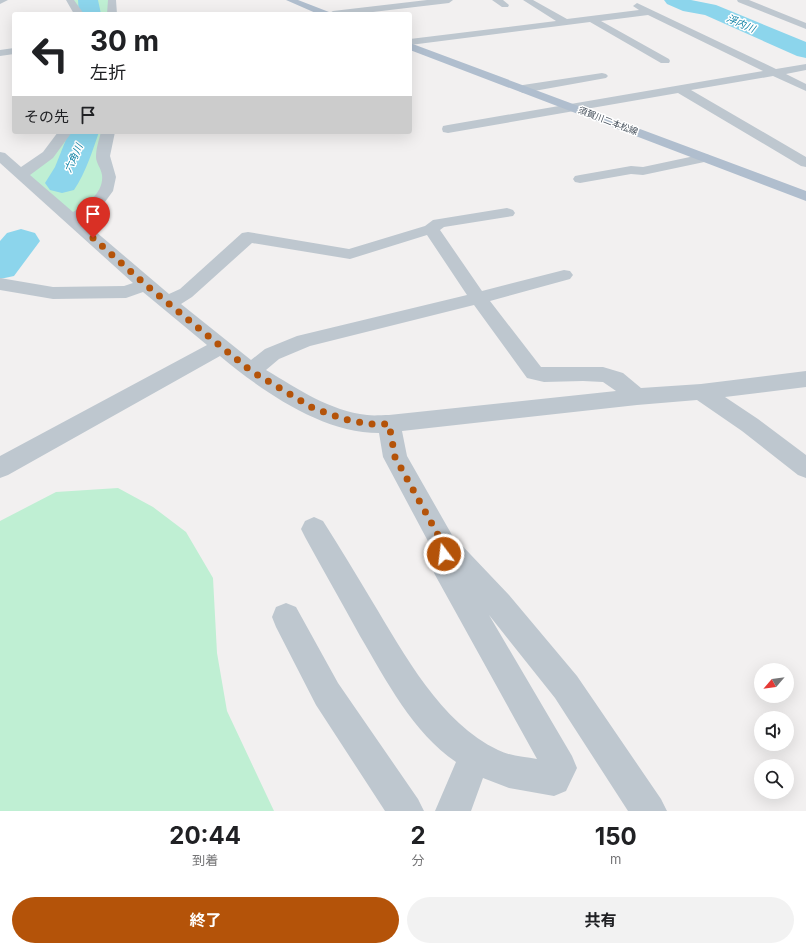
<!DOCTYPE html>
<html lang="ja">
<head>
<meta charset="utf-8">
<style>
  :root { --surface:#fff; --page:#f2f2f2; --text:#202124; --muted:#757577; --accent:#b45309 }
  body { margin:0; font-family:Inter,"Noto Sans JP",sans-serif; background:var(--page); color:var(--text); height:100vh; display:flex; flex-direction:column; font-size:15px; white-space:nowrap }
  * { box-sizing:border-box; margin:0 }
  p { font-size:13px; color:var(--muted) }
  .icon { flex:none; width:22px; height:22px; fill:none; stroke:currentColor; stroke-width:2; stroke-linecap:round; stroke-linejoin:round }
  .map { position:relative; height:811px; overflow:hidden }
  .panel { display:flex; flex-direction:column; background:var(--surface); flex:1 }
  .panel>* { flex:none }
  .top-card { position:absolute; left:12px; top:12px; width:400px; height:122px; border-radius:4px; box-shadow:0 4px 16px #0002; background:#fff; color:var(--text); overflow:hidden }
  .needle { width:26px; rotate:242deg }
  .fabs { position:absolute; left:754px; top:663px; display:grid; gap:8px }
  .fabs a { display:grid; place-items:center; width:40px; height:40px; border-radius:50%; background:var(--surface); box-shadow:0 4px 16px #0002; font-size:20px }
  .pin { position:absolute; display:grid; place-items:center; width:34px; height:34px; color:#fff; margin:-41px -17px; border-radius:50% 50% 50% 0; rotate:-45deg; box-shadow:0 0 4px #0007 }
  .pin .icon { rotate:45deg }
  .me { position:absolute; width:44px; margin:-22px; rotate:345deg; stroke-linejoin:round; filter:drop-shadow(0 0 3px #0008) }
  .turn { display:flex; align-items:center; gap:14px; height:84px; padding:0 12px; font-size:18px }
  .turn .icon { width:52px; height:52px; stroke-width:2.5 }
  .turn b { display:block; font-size:28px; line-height:34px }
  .then { display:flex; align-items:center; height:38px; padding:0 12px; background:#0003; gap:8px; font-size:15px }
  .eta { display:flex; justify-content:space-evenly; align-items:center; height:68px; text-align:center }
  .eta b { font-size:24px; font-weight:700; line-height:28px }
  .action { display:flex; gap:8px; margin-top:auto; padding:8px 12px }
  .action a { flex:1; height:46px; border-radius:24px; background:var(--accent); color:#fff; font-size:16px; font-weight:700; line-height:46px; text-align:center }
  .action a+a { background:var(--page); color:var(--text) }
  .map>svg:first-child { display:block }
</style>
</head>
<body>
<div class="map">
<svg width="806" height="811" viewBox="0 0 806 811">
  <rect width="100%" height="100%" fill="#f2f0f0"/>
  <path fill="#bfefd3" d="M 70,0 L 112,0 L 112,14 L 79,14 Z
    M 65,132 L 108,132 L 105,193 L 72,219 L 21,174 Z
    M 118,488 L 153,507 L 186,532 L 213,578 L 217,653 L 227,711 L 274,811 L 0,811 L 0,521 L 56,492 Z"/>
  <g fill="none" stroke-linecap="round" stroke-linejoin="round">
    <path fill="#8cd5ec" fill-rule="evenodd" d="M 78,0 L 98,0 L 101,14 L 79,14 Z
      M 664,0 L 691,0 L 716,5 L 806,42 L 806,58 L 797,56 L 705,15 L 683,11 L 667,4 Z
      M 69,132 L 99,132 C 92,152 86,172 74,190 L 62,193 L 50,190 L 45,183 L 55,167 Z
      M 21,229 L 35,233 L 40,241 L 14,276 L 0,279 L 0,241 L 7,233 Z"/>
    <path fill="#bec7cf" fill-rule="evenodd" d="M 0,0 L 8,0 L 0,4 Z
      M 66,0 L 74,0 L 84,14 L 74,14 Z
      M 108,0 L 116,0 L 117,14 L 107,14 Z
      M 427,0 L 453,0 L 449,3 L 356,14 L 328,14 L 333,11 Z
      M 492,0 L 503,0 L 509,5 L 508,7 L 502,7 Z
      M 523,0 L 533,0 L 567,19 L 639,10 L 633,6 L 637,3 L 776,69 L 806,64 L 806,70 L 786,74 L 806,84 L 806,91 L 773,76 L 691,90 L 806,157 L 806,167 L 801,166 L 678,93 L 448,133 L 443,132 L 442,129 L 443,126 L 448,125 L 763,71 L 648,15 L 601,21 L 669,59 L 670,61 L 669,63 L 661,63 L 590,22 L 410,45 L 410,39 L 556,21 Z
      M 737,0 L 749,0 L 806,23 L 806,29 L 738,2 Z
      M 14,48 L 14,54 L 0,56 L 0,50 Z
      M 602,73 L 606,74 L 608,76 L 606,78 L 523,93 L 519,91 L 517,89 L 519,87 L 523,85 Z
      M 58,132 L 72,132 L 53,158 L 30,175 L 73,212 C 87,204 104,193 102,175 C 101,168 96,163 96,157 C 96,148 99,140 101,132 L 115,132 L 110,156 L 116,177 L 113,191 L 102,206 L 82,220 L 169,294 L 180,289 L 242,233 L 248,232 L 349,249 L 425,226 L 433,220 L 507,208 L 513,210 L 515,213 L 513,216 L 444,227 L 440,230 L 482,291 L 564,270 L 570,271 L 573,275 L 570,279 L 490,301 L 541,367 L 603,367 L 623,373 L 641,388 L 701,384 L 806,371 L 806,387 L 725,397 L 758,419 L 806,455 L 806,478 L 798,475 L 742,431 L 697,400 L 637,405 L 402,431 L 407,456 L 452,535 L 509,595 L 577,676 L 661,799 L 667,811 L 628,811 L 555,698 L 489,615 L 572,756 L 577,768 L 566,791 L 554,796 L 509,788 L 483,778 L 471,811 L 435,811 L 456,762 C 413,733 386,680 360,636 C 342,603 323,570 305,537 L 301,529 L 305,521 L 314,517 L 323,521 C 340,548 356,574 372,601 C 404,654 441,723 498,750 C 510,756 524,757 537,759 L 434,573 L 430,564 L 430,545 L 383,457 L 379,433 C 322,433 262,391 220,356 L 8,475 L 0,478 L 0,456 L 207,345 L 143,292 L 126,298 L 53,299 L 0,290 L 0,278 L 53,287 L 124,286 L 133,283 L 0,163 L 0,152 L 5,153 L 21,167 L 43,152 ZM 427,235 L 467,295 L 297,336 L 265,349 L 251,360 L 181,304 L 192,297 L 252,243 L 350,259 ZM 474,305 L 527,378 L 544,382 L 583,381 L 603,382 L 616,391 L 389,415 C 382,415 374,416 367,415 C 330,411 298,389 266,370 L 279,359 L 310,346 Z
      M 704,154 L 709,155 L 711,158 L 709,161 L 643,175 L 631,174 L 580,183 L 575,182 L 573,179 L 575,176 L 580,175 L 631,166 L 643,167 Z
      M 286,603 L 296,607 L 338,683 L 418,799 L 424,811 L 385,811 L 316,705 L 276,627 L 272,617 L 276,607 Z"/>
    <path fill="#b0bece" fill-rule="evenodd" d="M 286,0 L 298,0 L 329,12 L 331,14 L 318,14 Z
      M 410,43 L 806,191 L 806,201 L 410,50 Z"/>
  </g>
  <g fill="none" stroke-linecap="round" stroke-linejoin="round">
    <path stroke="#b45309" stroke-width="7" stroke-dasharray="0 12.6" d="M 93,238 L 146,285 L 251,371 L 313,408 L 344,419 L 368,424 L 389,424 L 395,457 L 443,544 L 444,554"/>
  </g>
  <g text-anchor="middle" stroke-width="3" stroke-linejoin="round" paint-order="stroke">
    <g font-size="9" fill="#48525d" stroke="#fff">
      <text transform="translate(608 121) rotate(21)" y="3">須賀川二本松線</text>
    </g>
    <g font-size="10" font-style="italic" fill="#0c80a4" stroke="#fff">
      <text transform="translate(741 23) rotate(23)" y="4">浮内川</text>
      <text transform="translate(73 158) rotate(-66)" y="4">六角川</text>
    </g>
  </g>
</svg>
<div class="fabs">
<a><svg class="needle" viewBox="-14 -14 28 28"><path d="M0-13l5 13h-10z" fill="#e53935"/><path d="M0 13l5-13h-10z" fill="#757577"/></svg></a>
<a><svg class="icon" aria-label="sound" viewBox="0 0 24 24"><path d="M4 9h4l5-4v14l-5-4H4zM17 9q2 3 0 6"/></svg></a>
<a><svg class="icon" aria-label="search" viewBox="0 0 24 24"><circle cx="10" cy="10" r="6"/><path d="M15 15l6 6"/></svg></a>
</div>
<div class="pin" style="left:93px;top:238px;background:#d93025"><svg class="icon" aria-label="arrive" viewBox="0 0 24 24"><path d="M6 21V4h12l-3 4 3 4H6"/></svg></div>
<svg class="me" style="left:444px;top:554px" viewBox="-20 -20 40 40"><circle r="17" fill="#b45309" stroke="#fff" stroke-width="3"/><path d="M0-11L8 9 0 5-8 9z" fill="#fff"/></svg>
<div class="top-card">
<div class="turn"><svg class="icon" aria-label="left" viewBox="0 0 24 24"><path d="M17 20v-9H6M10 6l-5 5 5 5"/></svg><div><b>30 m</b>左折</div></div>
<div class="then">その先<svg class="icon" aria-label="arrive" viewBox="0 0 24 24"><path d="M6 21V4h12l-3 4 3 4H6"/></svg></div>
</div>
</div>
<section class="panel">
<div class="eta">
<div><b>20:44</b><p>到着</p></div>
<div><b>2</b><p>分</p></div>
<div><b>150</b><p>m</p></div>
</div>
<div class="action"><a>終了</a><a>共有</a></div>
</section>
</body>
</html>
